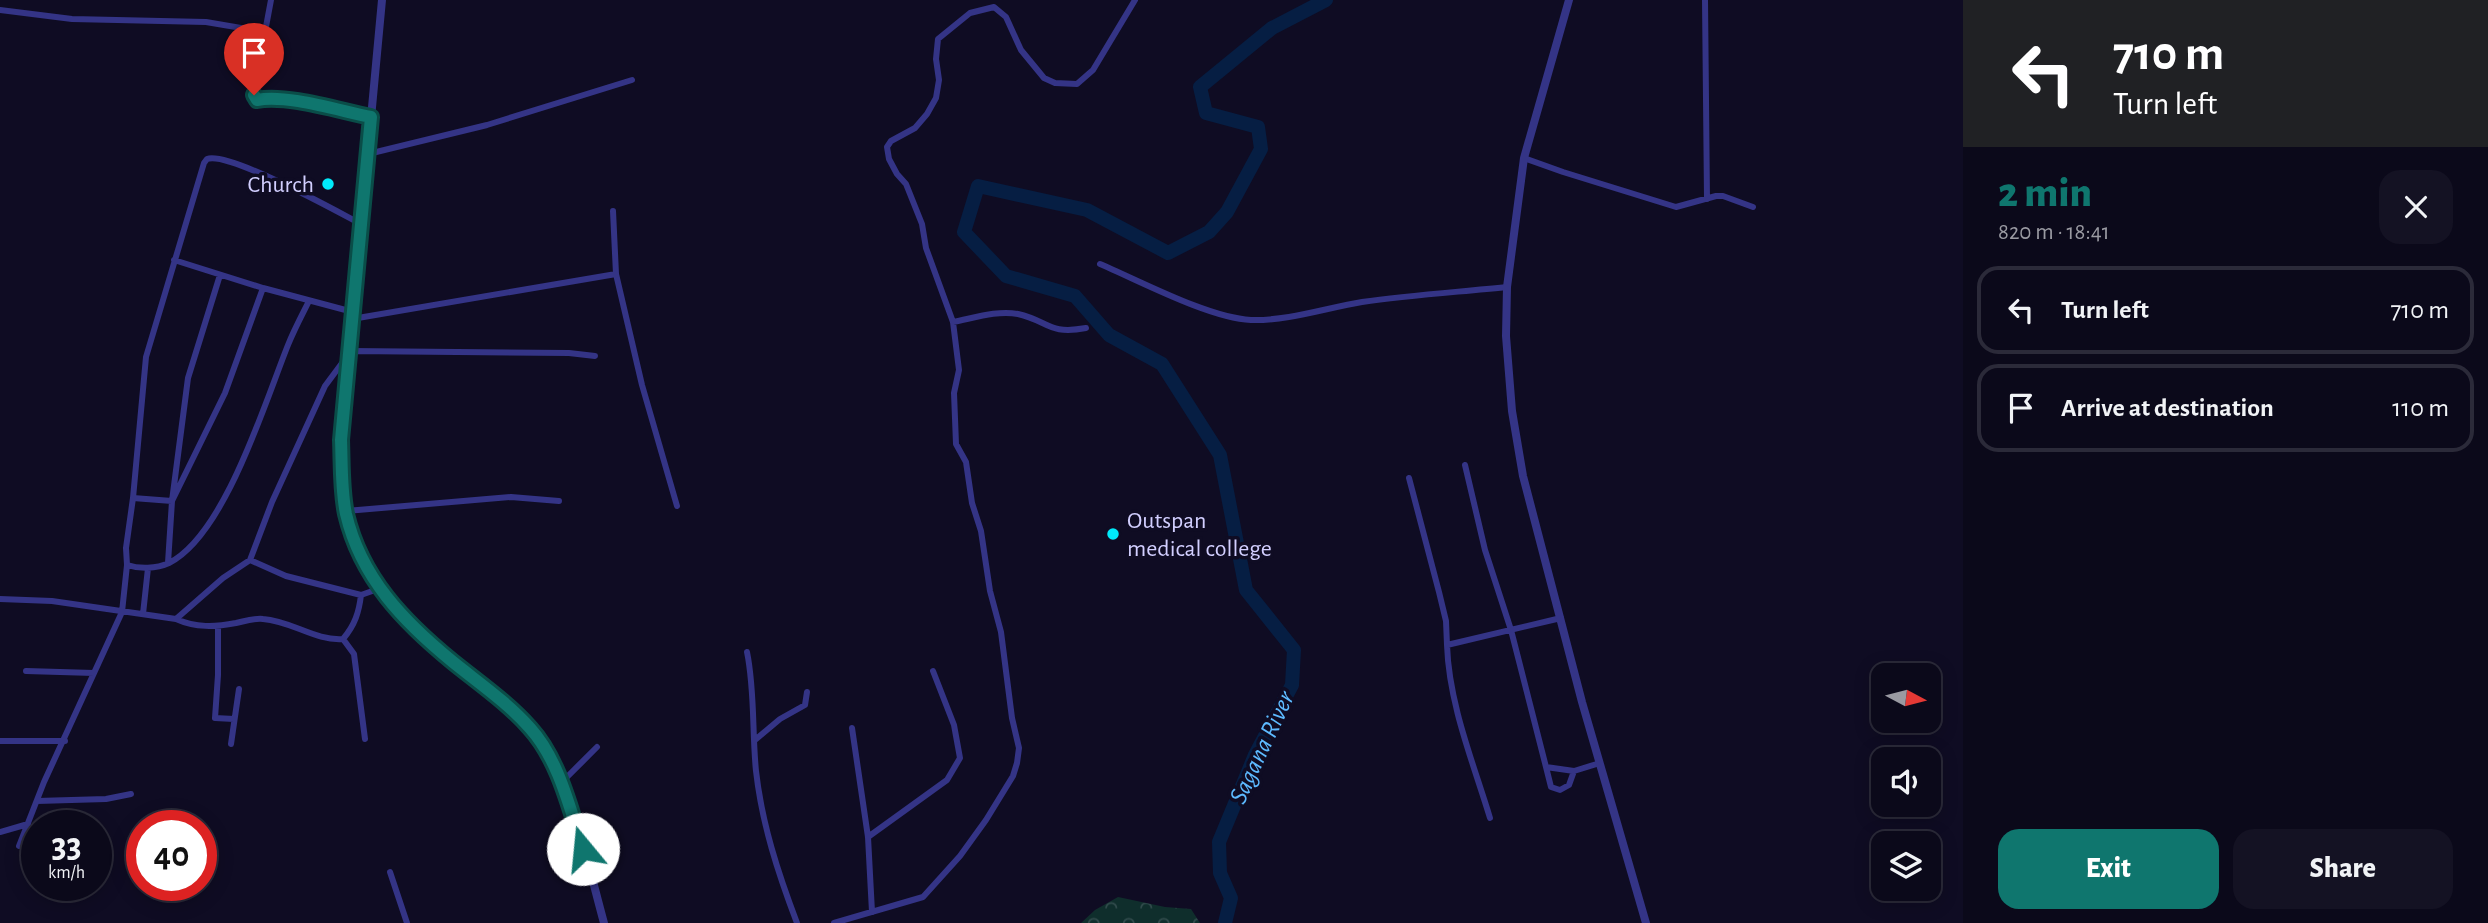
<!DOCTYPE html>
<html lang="en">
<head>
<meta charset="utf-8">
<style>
  :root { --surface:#0b091a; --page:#141223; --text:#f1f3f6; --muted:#9a9aa2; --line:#2b2a39; --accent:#0f766e }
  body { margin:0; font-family:"Alegreya Sans",sans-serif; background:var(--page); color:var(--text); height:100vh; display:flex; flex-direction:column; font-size:26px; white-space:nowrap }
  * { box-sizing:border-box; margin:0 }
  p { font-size:23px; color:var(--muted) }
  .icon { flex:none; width:38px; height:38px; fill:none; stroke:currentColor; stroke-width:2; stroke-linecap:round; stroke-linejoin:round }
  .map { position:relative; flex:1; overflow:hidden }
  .panel { display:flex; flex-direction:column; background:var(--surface); width:525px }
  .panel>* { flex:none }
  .hud { background:#202124; color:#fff; overflow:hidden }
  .needle { width:46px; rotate:97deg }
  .tools { position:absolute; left:1871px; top:663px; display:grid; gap:14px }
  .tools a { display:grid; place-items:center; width:70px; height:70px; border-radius:14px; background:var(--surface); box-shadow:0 4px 18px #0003,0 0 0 2px var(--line); font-size:35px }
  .speed { position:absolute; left:21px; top:810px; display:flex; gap:14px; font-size:35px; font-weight:700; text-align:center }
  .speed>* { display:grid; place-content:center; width:91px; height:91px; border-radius:50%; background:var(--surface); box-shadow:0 4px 18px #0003,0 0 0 2px var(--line); line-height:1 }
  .speed small { font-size:18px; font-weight:400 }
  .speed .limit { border:10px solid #d22; background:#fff; color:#111 }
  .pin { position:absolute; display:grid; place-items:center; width:60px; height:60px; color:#fff; margin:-72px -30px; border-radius:50% 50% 50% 0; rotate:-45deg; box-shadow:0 0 7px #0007 }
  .pin .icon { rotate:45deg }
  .me { position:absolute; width:77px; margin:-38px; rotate:343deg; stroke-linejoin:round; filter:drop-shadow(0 0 5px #0008) }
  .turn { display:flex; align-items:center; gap:24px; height:147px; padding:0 35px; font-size:32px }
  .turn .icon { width:91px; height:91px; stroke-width:2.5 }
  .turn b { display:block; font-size:49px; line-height:60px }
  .round { display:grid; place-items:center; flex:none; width:74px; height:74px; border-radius:21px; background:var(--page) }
  .summary { display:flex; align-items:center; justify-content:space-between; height:119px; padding:0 35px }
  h1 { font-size:42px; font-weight:800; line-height:52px; color:var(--accent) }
  .primary-button { display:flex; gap:14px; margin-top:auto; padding:14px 35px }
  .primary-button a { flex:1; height:80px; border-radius:21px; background:var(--accent); color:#fff; font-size:28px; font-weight:800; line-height:80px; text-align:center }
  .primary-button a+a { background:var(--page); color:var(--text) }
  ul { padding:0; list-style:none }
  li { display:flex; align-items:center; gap:21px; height:88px; margin:0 14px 10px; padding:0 21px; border:4px solid var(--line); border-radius:21px }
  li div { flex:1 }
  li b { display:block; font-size:26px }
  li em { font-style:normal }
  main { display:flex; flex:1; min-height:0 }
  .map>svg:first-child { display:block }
</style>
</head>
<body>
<main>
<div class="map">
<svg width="1963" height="923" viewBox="0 0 1963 923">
  <defs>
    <pattern id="forest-crowns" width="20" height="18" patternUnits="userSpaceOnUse" patternTransform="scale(1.75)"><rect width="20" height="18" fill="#0f2e2c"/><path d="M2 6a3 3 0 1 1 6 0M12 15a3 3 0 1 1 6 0" fill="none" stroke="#314b4c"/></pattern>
  </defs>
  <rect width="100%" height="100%" fill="#0f0c23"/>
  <path fill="url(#forest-crowns)" d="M 1118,897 L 1165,907 L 1191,909 L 1200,923 L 1081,923 L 1095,910 Z"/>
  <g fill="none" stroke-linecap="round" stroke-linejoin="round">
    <path stroke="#061e43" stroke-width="14" d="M 1225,923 L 1231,898 L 1220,873 L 1219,842 L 1255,755 L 1292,685 L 1294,650 L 1246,590 L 1220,455 L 1162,364 L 1109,335 L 1075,296 L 1006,276 L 964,232 L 978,186 L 1087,210 L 1168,253 L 1209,232 L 1227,212 L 1261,149 L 1258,127 L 1206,113 L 1200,87 L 1272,28 L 1326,0"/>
    <path stroke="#343486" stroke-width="6" d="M 1705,0 L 1707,199
      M 0,10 L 72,19 L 206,22 L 265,32 L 254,95 L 257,100 C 287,94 340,111 371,117
      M 265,32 L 271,0
      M 368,154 L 487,125 L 632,80
      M 1524,158 L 1563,172 L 1676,207 L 1716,196 L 1723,196 L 1753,207
      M 613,211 L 616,274 L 642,385 L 677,506
      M 174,260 L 263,288 L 353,312
      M 1100,264 C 1140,281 1209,318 1251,320 C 1288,321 1326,308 1362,302 C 1410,295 1459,292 1507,287
      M 352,319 L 616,274
      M 953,322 C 974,318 997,310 1018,314 C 1049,321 1048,335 1086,328
      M 1465,465 L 1485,550 L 1511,630 L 1546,767 L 1574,771 L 1600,763
      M 1409,478 L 1439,592 L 1446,621 L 1447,645
      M 133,498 L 172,501 L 225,393 L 263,288
      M 346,511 L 511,497 L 559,501
      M 250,560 L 272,502 L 325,386 L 351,351 L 569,353 L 595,356
      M 168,563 L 172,501 L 188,378 L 220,275
      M 127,565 C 139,569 156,569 169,563 C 225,535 265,402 288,345 C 294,330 302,315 309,301
      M 0,599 L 52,601 L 176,619 L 223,578 L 250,560 L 286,576 L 361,595 L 378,589
      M 143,614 L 148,568
      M 176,619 C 196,628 215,627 236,623 C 245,621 254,618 263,619 C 292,621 315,641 343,639 C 355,625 359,612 361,595
      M 218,626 L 218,675 L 215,718 L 234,719
      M 343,639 L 354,654 L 365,739
      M 747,652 C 755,691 752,732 756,771 C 762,824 778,873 797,923
      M 26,671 L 94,673
      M 852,728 L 868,837 L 872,912
      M 755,740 L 780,719 L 805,705 L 807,692
      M 0,741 L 65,741
      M 231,744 L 239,689
      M 1546,767 L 1551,787 L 1560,790 L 1569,785 L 1574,771
      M 561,783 L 597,747
      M 37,801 L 106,799 L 131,794
      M 1490,818 C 1473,762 1449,704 1447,645 L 1561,618
      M 0,832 L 28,824
      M 868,837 L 947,780 L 960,758 L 954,725 L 933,671
      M 19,846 L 44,782 L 122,612 L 127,565 L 126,548 L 133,498 L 146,357 L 204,163 L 207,159 C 229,151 336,211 361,224
      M 390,872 L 407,923
      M 834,923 L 923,897 L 960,856 L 986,820 L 1013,776 L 1017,763 L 1019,748 L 1012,718 L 1001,632 L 990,591 L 981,531 L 972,503 L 966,462 L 956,444 L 954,393 L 959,370 L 953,322 L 926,248 L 922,224 L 906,184 L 897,174 L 889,159 L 887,147 L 891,141 L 915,128 L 927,114 L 936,98 L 939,80 L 936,59 L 938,39 L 970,13 L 994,7 L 1006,17 L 1021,50 L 1044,78 L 1055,83 L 1077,84 L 1093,70 L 1135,0"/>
    <path stroke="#343486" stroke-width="8" d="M 382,0 L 341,440 C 342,464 341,489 346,513 C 361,579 405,624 456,664 C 478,681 516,709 532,730 C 571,782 587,861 604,923
      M 1569,0 L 1524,158 L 1507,287 L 1506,336 L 1512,411 L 1523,476 L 1582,702 L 1646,923"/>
  </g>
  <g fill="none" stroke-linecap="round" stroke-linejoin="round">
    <g stroke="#0a4d48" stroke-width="18">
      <path id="route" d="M 254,95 L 257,100 C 287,94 340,111 371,117 L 341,440 C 342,464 341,490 346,514 C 361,578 404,622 453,662 C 479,683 508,703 530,728 C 559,760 570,809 583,849"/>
    </g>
    <use href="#route" stroke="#0f766e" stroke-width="12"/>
  </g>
  <g fill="#00eafa" stroke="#0f0c23" stroke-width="2.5">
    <circle cx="328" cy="184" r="7"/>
    <circle cx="1113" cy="534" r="7"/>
  </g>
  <g text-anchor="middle" stroke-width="7" stroke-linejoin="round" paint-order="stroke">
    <g font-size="24" fill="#d2cfff" stroke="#0f0c23" text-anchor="end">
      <text x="314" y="192">Church</text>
      <text x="1127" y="528" text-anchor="start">Outspan<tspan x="1127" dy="28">medical college</tspan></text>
    </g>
    <g font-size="26" font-style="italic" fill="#5dbaff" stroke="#0f0c23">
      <text transform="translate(1261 747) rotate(-65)" y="9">Sagana River</text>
    </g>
  </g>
</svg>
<div class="tools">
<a><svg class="needle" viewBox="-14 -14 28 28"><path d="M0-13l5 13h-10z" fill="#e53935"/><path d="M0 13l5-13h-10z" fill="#9a9aa2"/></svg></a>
<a><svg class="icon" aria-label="sound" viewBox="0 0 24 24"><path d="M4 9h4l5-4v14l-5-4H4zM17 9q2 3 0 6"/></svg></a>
<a><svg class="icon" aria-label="layers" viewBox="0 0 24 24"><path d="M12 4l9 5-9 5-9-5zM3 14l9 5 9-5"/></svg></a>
</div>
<div class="speed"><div>33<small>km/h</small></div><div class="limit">40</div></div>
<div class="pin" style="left:254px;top:95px;background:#d93025"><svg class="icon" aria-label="arrive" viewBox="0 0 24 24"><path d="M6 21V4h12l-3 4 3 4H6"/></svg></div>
<svg class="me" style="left:583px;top:849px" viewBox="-20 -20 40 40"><circle r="19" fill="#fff"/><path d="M0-13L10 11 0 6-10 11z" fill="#0f766e"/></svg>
</div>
<section class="panel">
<div class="hud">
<div class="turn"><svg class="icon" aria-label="left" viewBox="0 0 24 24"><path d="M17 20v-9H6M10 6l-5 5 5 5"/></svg><div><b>710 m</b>Turn left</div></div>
</div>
<div class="summary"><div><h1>2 min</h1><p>820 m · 18:41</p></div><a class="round"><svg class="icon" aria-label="close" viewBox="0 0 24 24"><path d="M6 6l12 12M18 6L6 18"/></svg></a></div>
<ul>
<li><svg class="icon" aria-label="left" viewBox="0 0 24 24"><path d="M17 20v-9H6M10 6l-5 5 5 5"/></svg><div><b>Turn left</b></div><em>710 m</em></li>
<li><svg class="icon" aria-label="arrive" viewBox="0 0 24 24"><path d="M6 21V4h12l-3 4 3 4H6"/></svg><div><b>Arrive at destination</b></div><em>110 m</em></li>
</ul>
<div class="primary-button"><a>Exit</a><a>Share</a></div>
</section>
</main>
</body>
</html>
